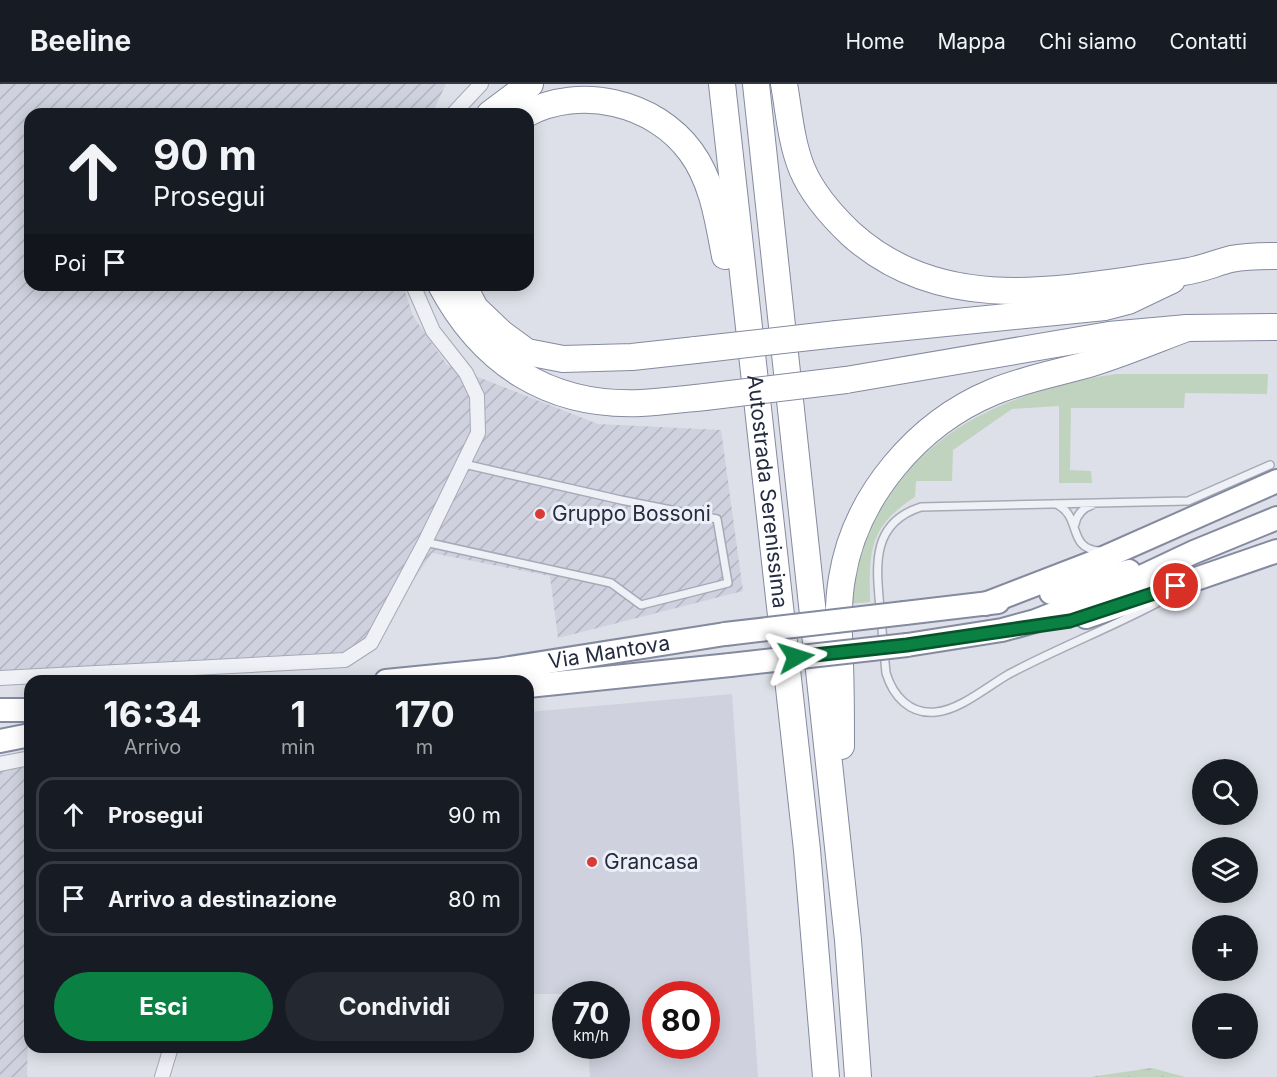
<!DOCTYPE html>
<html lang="it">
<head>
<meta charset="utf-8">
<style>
  :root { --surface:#171b24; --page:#242831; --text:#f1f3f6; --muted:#9ea1a6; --line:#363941; --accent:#0b8043 }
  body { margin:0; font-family:Inter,sans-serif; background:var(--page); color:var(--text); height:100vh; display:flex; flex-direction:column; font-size:22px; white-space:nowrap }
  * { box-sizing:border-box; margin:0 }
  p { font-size:20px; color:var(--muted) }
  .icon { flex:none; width:33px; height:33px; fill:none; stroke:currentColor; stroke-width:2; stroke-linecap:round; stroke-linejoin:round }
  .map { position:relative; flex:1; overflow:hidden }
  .panel { position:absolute; left:24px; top:591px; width:510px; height:378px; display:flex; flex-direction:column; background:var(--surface); border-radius:18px; box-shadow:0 3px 15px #0003 }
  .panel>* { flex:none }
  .top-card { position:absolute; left:24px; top:24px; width:510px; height:183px; border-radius:18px; box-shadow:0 3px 15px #0003; background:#171b24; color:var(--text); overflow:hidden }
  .fabs { position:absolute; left:1192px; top:675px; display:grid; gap:12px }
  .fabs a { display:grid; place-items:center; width:66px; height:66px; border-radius:50%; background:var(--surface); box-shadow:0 3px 15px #0003; font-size:30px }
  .speed { position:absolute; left:552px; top:897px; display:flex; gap:12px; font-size:30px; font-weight:700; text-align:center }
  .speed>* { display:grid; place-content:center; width:78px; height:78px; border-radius:50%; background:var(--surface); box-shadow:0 3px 15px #0003; line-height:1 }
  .speed small { font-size:15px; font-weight:400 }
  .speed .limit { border:9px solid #d22; background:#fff; color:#111 }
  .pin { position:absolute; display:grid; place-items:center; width:51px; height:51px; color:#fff; margin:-26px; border:3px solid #fff; border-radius:50%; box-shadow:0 2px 6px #0007 }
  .me { position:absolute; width:66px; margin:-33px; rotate:84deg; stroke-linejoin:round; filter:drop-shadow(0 0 4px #0008) }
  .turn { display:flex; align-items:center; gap:21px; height:126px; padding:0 30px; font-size:27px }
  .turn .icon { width:78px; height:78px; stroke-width:2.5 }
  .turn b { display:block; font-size:42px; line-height:51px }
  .then { display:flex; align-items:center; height:57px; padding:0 30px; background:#0003; gap:12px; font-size:22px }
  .eta { display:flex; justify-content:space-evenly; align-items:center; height:102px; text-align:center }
  .eta b { font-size:36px; font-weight:700; line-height:42px }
  .button { display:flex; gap:12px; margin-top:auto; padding:12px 30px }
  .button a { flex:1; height:69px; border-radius:36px; background:var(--accent); color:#fff; font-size:24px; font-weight:700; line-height:69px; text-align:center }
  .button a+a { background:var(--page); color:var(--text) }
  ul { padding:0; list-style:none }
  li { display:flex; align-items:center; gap:18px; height:75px; margin:0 12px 9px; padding:0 18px; border:3px solid var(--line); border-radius:18px }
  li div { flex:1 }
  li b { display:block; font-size:22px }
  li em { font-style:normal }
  header { display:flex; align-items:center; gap:36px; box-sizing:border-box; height:84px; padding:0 30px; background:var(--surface); border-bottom:2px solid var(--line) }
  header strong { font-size:28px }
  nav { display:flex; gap:33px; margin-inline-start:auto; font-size:21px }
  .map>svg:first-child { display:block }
</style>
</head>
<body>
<header>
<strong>Beeline</strong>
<nav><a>Home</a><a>Mappa</a><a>Chi siamo</a><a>Contatti</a></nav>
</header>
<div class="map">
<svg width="1277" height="993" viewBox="0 0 1277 993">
  <defs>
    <pattern id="industrial-furrows" width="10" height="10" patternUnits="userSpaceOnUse" patternTransform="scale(1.5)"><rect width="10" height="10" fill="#cfd2de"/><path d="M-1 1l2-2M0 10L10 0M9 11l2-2" fill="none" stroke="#b2b4c0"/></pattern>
    <pattern id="forest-firs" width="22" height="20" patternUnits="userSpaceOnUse" patternTransform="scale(1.5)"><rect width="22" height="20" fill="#c0d3be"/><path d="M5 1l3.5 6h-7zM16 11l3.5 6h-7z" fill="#a5b5a4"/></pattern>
  </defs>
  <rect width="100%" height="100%" fill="#dde0e8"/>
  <path fill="#cfd2de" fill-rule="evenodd" d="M 732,610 L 758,993 L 590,993 L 588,962 L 616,962 L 616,910 L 528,910 L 528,628 ZM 706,910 L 706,962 L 656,962 L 656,910 Z"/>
  <path fill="url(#industrial-furrows)" d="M 0,0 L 446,0 L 432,30 L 30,30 L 30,201 L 403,201 L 413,232 L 447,281 L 598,340 L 721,346 L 743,507 L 558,554 L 550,492 L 432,469 L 371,559 L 345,576 L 0,594 Z
    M 30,674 L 30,870 L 27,993 L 0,993 L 0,680 Z"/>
  <path fill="#c0d3be" d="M 1117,290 L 1268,290 L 1267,310 L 1185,309 L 1184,324 L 1071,324 L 1070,386 L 1091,387 L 1092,399 L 1059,399 L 1059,322 L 1012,325 L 953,366 L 952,397 L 916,397 L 915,413 C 869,442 869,467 870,518 L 849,520 C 857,487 863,454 881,425 C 922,356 983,322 1059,302 C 1079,297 1098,292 1117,290 Z"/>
  <path fill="url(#forest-firs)" d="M 1152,984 L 1185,993 L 1092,993 L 1096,992 Z"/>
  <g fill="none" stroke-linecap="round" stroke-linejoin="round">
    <g stroke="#a6aab6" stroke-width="10">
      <path id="service" d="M 1056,420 C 1083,432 1066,465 1100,467
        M 1075,440 C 1077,430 1083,424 1092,421
        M 425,458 L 611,499 L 641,521 L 728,499 L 717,435 L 621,416 L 464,380
        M 1159,518 C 1110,544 1058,564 1009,590 C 988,602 960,626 936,628 C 910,631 893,612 886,589 C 884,568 882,546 880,524 C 876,481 871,439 921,423 L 1188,417 L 1270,381"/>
    </g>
    <g stroke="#a6aab6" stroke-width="16">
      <path id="minor" d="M 453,30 L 481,0
        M 0,594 L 345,576 L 371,559 L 425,458 L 478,349 L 477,312 L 466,289 L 433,247 L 413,201
        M 0,680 L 30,674
        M 162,993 L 171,963"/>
    </g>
    <g stroke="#848aa0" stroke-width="26">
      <g id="trunk">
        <path d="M 1051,509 L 1129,487"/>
        <path d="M 985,520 L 1094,478 L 1277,397"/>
        <path d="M 905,529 L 998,518"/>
        <path d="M 1086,533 L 1277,467"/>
        <path d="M 907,561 L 1002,546 L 1035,537 L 1107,509 L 1194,468 L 1277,434"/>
        <path id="s1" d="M 386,597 L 497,586 L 725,550"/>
        <path d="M 528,602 L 730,581"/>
        <path d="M 0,626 L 30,626"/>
        <path d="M 0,657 L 30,651"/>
      </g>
    </g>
    <g stroke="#848aa0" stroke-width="28">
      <g id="motorway">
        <path id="s2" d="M 722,0 L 807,766 L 826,993"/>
        <path d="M 756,0 L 848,856 L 858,993"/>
        <path d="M 784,0 C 789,28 791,58 802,85 C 812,109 832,132 851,150 C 945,235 1070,204 1183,188 C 1200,186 1215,179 1231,175 C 1246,172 1262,172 1277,172"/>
        <path d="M 490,30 L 530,0"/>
        <path d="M 526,30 C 580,1 655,18 691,68 C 713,98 718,136 725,172"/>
        <path d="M 441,201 C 483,280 550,323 641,319 C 662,318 683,315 705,313"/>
        <path d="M 463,201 L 475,224 L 501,249 L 527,268 L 563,275 L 632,273 L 696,266"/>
        <path d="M 837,250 L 1105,223 L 1128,217 L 1172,196"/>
        <path d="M 846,296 L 1109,251 L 1187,244 L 1277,243"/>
        <path d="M 841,662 C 841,635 841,608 840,580 C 839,551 837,523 842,494 C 855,412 918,339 993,308 C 1024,295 1057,289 1089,280 C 1122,270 1155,256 1187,244"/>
      </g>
    </g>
    <use href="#service" stroke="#f0f1f6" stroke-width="7"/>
    <use href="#minor" stroke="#f0f1f6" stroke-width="14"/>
    <use href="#trunk" stroke="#fff" stroke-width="22"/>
    <use href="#motorway" stroke="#fff" stroke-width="26"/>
    <g stroke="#848aa0" stroke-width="26" stroke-linecap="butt">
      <path id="trunk-bridge" d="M 725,550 L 905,529
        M 730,581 L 907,561"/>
    </g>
    <g stroke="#848aa0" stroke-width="28" stroke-linecap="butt">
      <path id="motorway-bridge" d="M 696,266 L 837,250
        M 705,313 L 846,296"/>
    </g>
    <use href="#trunk-bridge" stroke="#fff" stroke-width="22"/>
    <use href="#motorway-bridge" stroke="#fff" stroke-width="26"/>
  </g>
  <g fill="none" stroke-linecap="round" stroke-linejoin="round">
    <g stroke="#07532c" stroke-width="15">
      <path id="route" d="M 796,573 L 907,561 L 1070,537 L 1176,502"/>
    </g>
    <use href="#route" stroke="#0b8043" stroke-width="10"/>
  </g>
  <g fill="#d93937" stroke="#edeff6" stroke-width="2">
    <circle cx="540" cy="430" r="6"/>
    <circle cx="592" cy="778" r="6"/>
  </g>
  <g text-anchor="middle" stroke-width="6" stroke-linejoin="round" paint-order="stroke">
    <g font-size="21" fill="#252b40" stroke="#edeff6">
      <text dy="7" stroke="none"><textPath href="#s2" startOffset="410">Autostrada Serenissima</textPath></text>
      <text dy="7" stroke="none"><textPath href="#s1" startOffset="225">Via Mantova</textPath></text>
    </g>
    <g font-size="21" fill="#252b40" stroke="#edeff6" text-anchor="start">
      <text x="552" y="437">Gruppo Bossoni</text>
      <text x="604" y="785">Grancasa</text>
    </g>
  </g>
</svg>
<div class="fabs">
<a><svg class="icon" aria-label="search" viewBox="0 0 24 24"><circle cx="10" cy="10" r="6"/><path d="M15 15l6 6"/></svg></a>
<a><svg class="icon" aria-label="layers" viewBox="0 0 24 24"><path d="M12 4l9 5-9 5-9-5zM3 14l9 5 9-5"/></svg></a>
<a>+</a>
<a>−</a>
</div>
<div class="speed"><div>70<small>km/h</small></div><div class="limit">80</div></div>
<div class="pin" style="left:1176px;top:502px;background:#d93025"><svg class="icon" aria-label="arrive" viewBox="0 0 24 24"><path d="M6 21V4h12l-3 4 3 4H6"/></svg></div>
<svg class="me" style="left:796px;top:573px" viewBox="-20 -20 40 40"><path d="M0-17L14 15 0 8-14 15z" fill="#0b8043" stroke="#fff" stroke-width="4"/></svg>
<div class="top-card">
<div class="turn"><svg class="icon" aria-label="ahead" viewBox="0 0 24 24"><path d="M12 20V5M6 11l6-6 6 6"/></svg><div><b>90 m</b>Prosegui</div></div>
<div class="then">Poi<svg class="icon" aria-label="arrive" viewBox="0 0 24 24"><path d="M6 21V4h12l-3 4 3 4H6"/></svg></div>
</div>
<section class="panel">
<div class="eta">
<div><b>16:34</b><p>Arrivo</p></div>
<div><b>1</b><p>min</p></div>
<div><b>170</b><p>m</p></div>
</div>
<ul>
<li><svg class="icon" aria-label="ahead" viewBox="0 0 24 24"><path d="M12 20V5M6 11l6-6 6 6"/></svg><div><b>Prosegui</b></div><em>90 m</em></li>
<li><svg class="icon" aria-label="arrive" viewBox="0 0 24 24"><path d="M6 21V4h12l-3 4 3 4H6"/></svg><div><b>Arrivo a destinazione</b></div><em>80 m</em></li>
</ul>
<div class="button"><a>Esci</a><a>Condividi</a></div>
</section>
</div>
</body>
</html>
